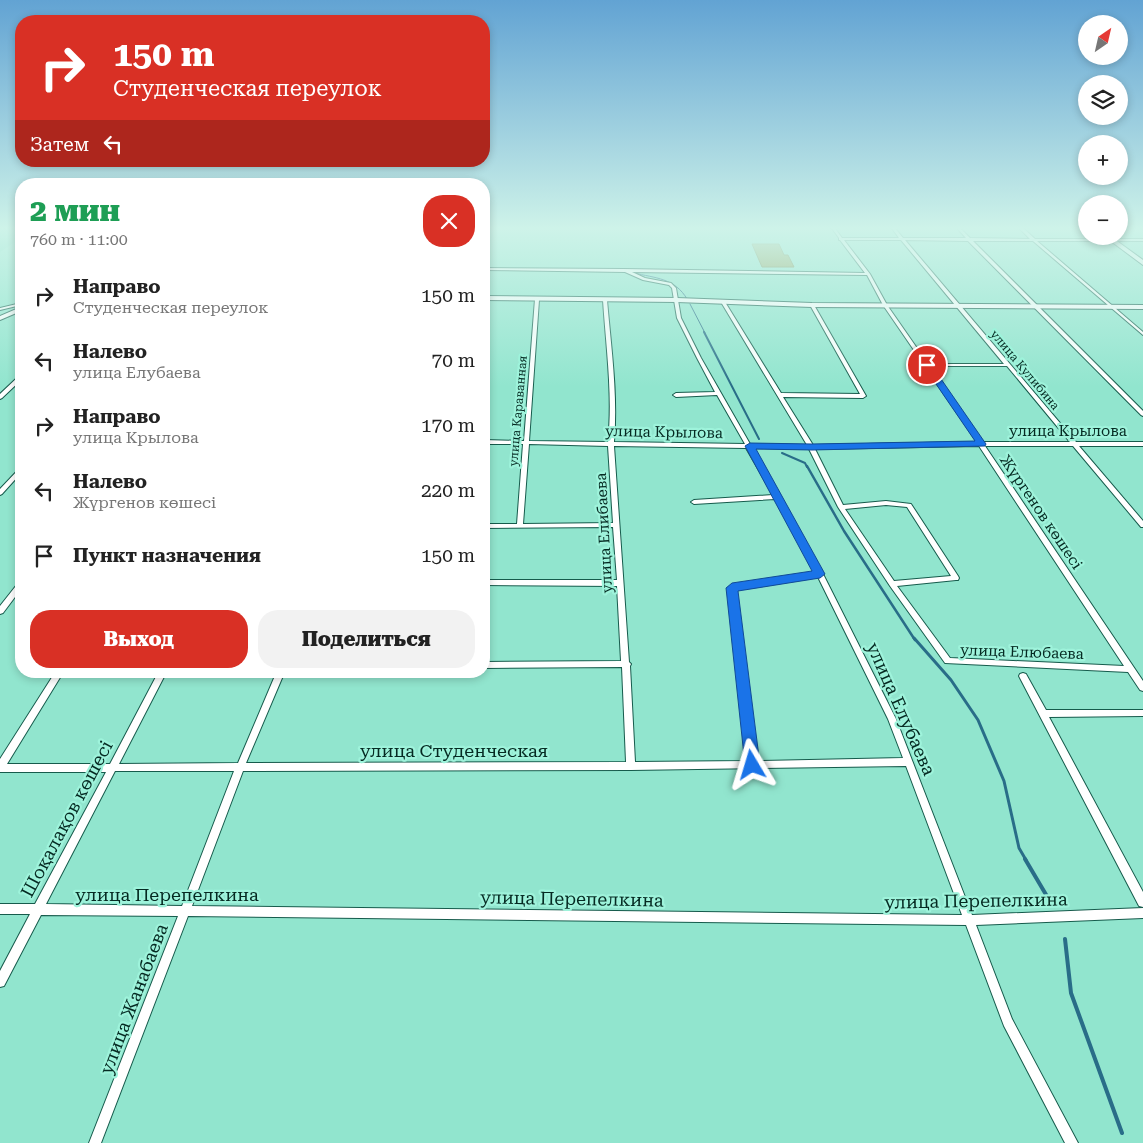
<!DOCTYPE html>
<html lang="ru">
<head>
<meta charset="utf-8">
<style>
  :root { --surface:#fff; --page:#f2f2f2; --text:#222; --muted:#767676; --accent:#d93025 }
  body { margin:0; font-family:"Roboto Serif",serif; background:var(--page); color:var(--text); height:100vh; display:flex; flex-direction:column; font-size:19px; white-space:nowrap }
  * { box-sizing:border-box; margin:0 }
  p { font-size:16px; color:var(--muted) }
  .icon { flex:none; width:28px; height:28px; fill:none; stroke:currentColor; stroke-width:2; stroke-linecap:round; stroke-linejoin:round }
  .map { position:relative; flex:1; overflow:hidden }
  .side { position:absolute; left:15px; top:178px; width:475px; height:500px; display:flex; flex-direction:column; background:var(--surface); border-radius:20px; box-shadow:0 2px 8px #0003 }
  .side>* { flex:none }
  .top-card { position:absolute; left:15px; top:15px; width:475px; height:152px; border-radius:20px; box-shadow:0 2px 8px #0003; background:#d93025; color:#fff; overflow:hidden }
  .needle { width:32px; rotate:34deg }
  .buttons { position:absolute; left:1078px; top:15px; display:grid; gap:10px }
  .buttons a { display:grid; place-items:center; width:50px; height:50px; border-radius:50%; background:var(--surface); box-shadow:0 2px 8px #0003; font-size:25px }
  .pin { position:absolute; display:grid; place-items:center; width:42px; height:42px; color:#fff; margin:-21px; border:2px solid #fff; border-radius:50%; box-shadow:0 1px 5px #0007 }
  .me { position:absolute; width:55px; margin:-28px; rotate:353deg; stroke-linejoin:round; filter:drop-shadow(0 0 4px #0008) }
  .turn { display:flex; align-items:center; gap:18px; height:105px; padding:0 15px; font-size:22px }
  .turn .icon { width:65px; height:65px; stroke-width:2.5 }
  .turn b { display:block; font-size:35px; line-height:42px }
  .then { display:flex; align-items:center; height:48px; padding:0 15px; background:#0003; gap:10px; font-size:19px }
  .round { display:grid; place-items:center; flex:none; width:52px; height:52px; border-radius:20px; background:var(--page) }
  .summary { display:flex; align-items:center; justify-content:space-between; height:85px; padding:0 15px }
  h1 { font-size:30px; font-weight:800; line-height:38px; color:#1e9e55 }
  .primary-button { display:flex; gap:10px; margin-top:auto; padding:10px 15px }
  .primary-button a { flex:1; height:58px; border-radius:20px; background:var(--accent); color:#fff; font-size:20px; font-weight:800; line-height:58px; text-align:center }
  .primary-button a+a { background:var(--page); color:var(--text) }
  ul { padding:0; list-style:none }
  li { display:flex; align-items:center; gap:15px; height:65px; padding:0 15px }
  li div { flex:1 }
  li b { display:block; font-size:19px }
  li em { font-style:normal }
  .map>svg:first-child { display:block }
</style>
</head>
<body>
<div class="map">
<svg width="1143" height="1143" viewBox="0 0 1143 1143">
  <rect width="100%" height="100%" fill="#91e5ce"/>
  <path fill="#7dddc3" d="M 0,227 L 21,227 L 21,238 L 0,252 Z"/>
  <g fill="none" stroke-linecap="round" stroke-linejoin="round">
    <path stroke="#296d88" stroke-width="1" d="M 634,273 C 655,278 675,278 687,299
      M 690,304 L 705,333"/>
    <path stroke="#296d88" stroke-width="2" d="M 704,332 L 759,439
      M 782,453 L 805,463 L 807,467"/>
    <path stroke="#296d88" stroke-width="2.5" d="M 807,466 L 844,531 L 915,640"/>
    <path stroke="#296d88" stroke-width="3" d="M 914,638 L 951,680 L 978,720 L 1004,781 L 1019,848 L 1026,860"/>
    <path stroke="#296d88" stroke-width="4" d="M 1025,859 L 1048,898
      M 1065,939 L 1071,993 L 1122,1133"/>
  </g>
  <path fill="#929a4e" stroke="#727937" d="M 752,244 L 779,244 L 784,255 L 788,255 L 794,267 L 762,267 Z"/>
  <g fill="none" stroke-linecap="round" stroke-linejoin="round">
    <g stroke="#165b4c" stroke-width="2">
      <path id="minor" d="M 831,227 L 834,227 L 842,238 L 899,238 L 891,227 L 894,227 L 903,238 L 966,238 L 956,227 L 959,227 L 970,238 L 1030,239 L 1018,227 L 1022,227 L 1035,239 L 1143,239 L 1143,241 L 1037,241 L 1143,332 L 1143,335 L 1033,241 L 973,241 L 1143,411 L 1143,416 L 1141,415 L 968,241 L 905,240 L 1076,442 L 1143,442 L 1143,446 L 1079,446 L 1143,521 L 1143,527 L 1141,527 L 1073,446 L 985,446 L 1143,681 L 1143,691 L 1140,690 L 1128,672 L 945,663 L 890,586 L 838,507 L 809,449 L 752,448 L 823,574 L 896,719 L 972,915 L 1143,908 L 1143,918 L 976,925 L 1012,1019 L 1078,1143 L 1065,1143 L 1004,1026 L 966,925 L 188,916 L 101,1143 L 89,1143 L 178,916 L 41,915 L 4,986 L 0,987 L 0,971 L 30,914 L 0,914 L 0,904 L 35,904 L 106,772 L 0,772 L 0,759 L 56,671 L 64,671 L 7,764 L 110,764 L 159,671 L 167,671 L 119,764 L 238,763 L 277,671 L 285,671 L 246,763 L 626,762 L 622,667 L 484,668 L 484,662 L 621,661 L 617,586 L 484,585 L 484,580 L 617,580 L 613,527 L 484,528 L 484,524 L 517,524 L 523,444 L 484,444 L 484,440 L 524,441 L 535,299 L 539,300 L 529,441 L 608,442 C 613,395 606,347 603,300 L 605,299 L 607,300 C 611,347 618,395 614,442 L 745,444 L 717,395 L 676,397 L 673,395 L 676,393 L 715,392 L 697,358 L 677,318 L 672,288 L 669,285 L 643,280 L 625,272 L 484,270 L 484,268 L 624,269 L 865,273 L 840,240 L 839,240 L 839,238 ZM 844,240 L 901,240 L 1004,364 L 928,364 L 887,305 L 870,274 ZM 632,272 L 867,275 L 883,305 L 977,442 L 813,445 L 783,397 L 863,398 L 866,396 L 814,305 L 812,304 L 810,305 L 860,394 L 781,393 L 725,302 L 723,301 L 721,302 L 807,445 L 750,444 L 701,358 L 681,318 L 676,288 L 671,283 L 645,278 ZM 930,366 L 1007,366 L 1070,442 L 983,442 ZM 529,444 L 608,446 L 613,523 L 523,524 ZM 614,446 L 746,448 L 773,495 L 694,500 L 691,502 L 694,504 L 775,499 L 816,572 L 732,585 L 728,588 L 747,761 L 635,762 L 630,666 L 631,664 L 629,662 ZM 979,446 L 1124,666 L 950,658 L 897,586 L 956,580 L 958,580 L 959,578 L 958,576 L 911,504 L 886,501 L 843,505 L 815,449 ZM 886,505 L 907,507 L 951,576 L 894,581 L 845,509 ZM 818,577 L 888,719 L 903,758 L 756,761 L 736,590 ZM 906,766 L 962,915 L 192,906 L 243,771 L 631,770 ZM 115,771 L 234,771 L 182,906 L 46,904 Z
        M 21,303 L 21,305 L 0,310 L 0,308 Z
        M 19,376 L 21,376 L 21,380 L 2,398 L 0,399 L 0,394 Z
        M 21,468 L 21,473 L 2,494 L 0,495 L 0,489 L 19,469 Z
        M 19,582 L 21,582 L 21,589 L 3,613 L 0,614 L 0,606 Z
        M 1023,673 L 1026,674 L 1046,710 L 1143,710 L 1143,716 L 1049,717 L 1143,892 L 1143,907 L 1139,906 L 1020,678 L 1019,676 L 1020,674 Z"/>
    </g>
    <g stroke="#165b4c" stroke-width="2">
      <path id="tertiary" d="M 484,296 L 677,298 L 812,303 L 1143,305 L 1143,309 L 812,307 L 677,302 L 484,300 Z
        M 21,307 L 21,311 L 0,320 L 0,316 Z"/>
    </g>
    <g stroke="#165b4c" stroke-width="2">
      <path id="secondary" d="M 1104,236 L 1110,236 L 1143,260 L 1143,265 Z"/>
    </g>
    <use href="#minor" fill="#fff" fill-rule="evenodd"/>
    <use href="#tertiary" fill="#fff" fill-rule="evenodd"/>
    <use href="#secondary" fill="#fff" fill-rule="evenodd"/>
  </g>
  <linearGradient id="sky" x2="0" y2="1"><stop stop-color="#62a3d3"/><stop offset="0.59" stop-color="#cef3e9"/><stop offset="1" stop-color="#cef3e9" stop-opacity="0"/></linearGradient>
  <rect width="1143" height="387" fill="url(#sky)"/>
  <path fill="#1a73e8" stroke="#114b97" d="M 927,362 L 930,363 L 986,444 L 985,446 L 812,450 L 756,449 L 825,574 L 820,578 L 738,591 L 760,765 L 758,770 L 752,771 L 747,770 L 745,765 L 726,588 L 732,583 L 812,571 L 745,446 L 750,443 L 812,444 L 975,441 L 923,365 Z"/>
  <g text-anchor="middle" stroke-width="4.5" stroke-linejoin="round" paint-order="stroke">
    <g font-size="12" fill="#052a22" stroke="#9ef3db">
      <text transform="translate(1025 370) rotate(50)" y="4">улица Кулибина</text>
      <text transform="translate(518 411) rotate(-85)" y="4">улица Караванная</text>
    </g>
    <g font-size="15" fill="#052a22" stroke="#9ef3db">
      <text x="1068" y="436">улица Крылова</text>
      <text transform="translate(664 432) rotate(1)" y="5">улица Крылова</text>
      <text transform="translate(1041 512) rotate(56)" y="5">Жүргенов көшесі</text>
      <text transform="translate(604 533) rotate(-93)" y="5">улица Елибаева</text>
      <text transform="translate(1022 652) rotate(2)" y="5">улица Елюбаева</text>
    </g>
    <g font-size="18" fill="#052a22" stroke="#9ef3db">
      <text transform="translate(901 709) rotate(66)" y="6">улица Елубаева</text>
      <text x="454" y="757">улица Студенческая</text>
      <text transform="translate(67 819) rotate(-62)" y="6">Шоқалақов көшесі</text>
      <text x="167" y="901">улица Перепелкина</text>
      <text transform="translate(572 899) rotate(1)" y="6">улица Перепелкина</text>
      <text transform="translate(976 901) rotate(-1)" y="6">улица Перепелкина</text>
      <text transform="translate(134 999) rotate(-69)" y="6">улица Жанабаева</text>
    </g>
  </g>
</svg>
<div class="buttons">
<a><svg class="needle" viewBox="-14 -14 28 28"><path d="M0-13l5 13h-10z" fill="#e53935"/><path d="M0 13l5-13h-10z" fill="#767676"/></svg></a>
<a><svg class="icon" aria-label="layers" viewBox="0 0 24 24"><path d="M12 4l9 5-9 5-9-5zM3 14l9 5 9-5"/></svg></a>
<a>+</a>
<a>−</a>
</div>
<div class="pin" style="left:927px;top:365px;background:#d93025"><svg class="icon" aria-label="arrive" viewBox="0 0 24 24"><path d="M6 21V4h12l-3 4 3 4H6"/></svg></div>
<svg class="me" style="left:752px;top:765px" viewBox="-20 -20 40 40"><path d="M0-17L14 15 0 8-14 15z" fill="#1a73e8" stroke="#fff" stroke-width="4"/></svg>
<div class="top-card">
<div class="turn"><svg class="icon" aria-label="right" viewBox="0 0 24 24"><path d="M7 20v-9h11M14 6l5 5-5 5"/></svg><div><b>150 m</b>Студенческая переулок</div></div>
<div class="then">Затем<svg class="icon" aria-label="left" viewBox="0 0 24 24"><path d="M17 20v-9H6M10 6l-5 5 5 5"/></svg></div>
</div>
<section class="side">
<div class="summary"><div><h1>2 мин</h1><p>760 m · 11:00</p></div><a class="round" style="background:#d93025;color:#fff"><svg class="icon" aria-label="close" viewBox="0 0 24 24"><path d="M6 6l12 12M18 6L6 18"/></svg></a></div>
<ul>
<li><svg class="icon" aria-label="right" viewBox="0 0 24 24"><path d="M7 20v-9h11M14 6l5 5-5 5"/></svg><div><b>Направо</b><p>Студенческая переулок</p></div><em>150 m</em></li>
<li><svg class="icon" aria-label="left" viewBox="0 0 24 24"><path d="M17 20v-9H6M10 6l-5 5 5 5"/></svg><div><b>Налево</b><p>улица Елубаева</p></div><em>70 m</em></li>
<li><svg class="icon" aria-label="right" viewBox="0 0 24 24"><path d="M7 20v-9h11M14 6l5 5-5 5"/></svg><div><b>Направо</b><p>улица Крылова</p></div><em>170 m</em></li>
<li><svg class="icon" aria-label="left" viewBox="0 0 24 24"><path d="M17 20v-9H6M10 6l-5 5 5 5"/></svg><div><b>Налево</b><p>Жүргенов көшесі</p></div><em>220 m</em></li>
<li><svg class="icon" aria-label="arrive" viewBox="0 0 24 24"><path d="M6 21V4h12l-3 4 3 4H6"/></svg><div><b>Пункт назначения</b></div><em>150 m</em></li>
</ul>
<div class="primary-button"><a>Выход</a><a>Поделиться</a></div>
</section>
</div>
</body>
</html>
